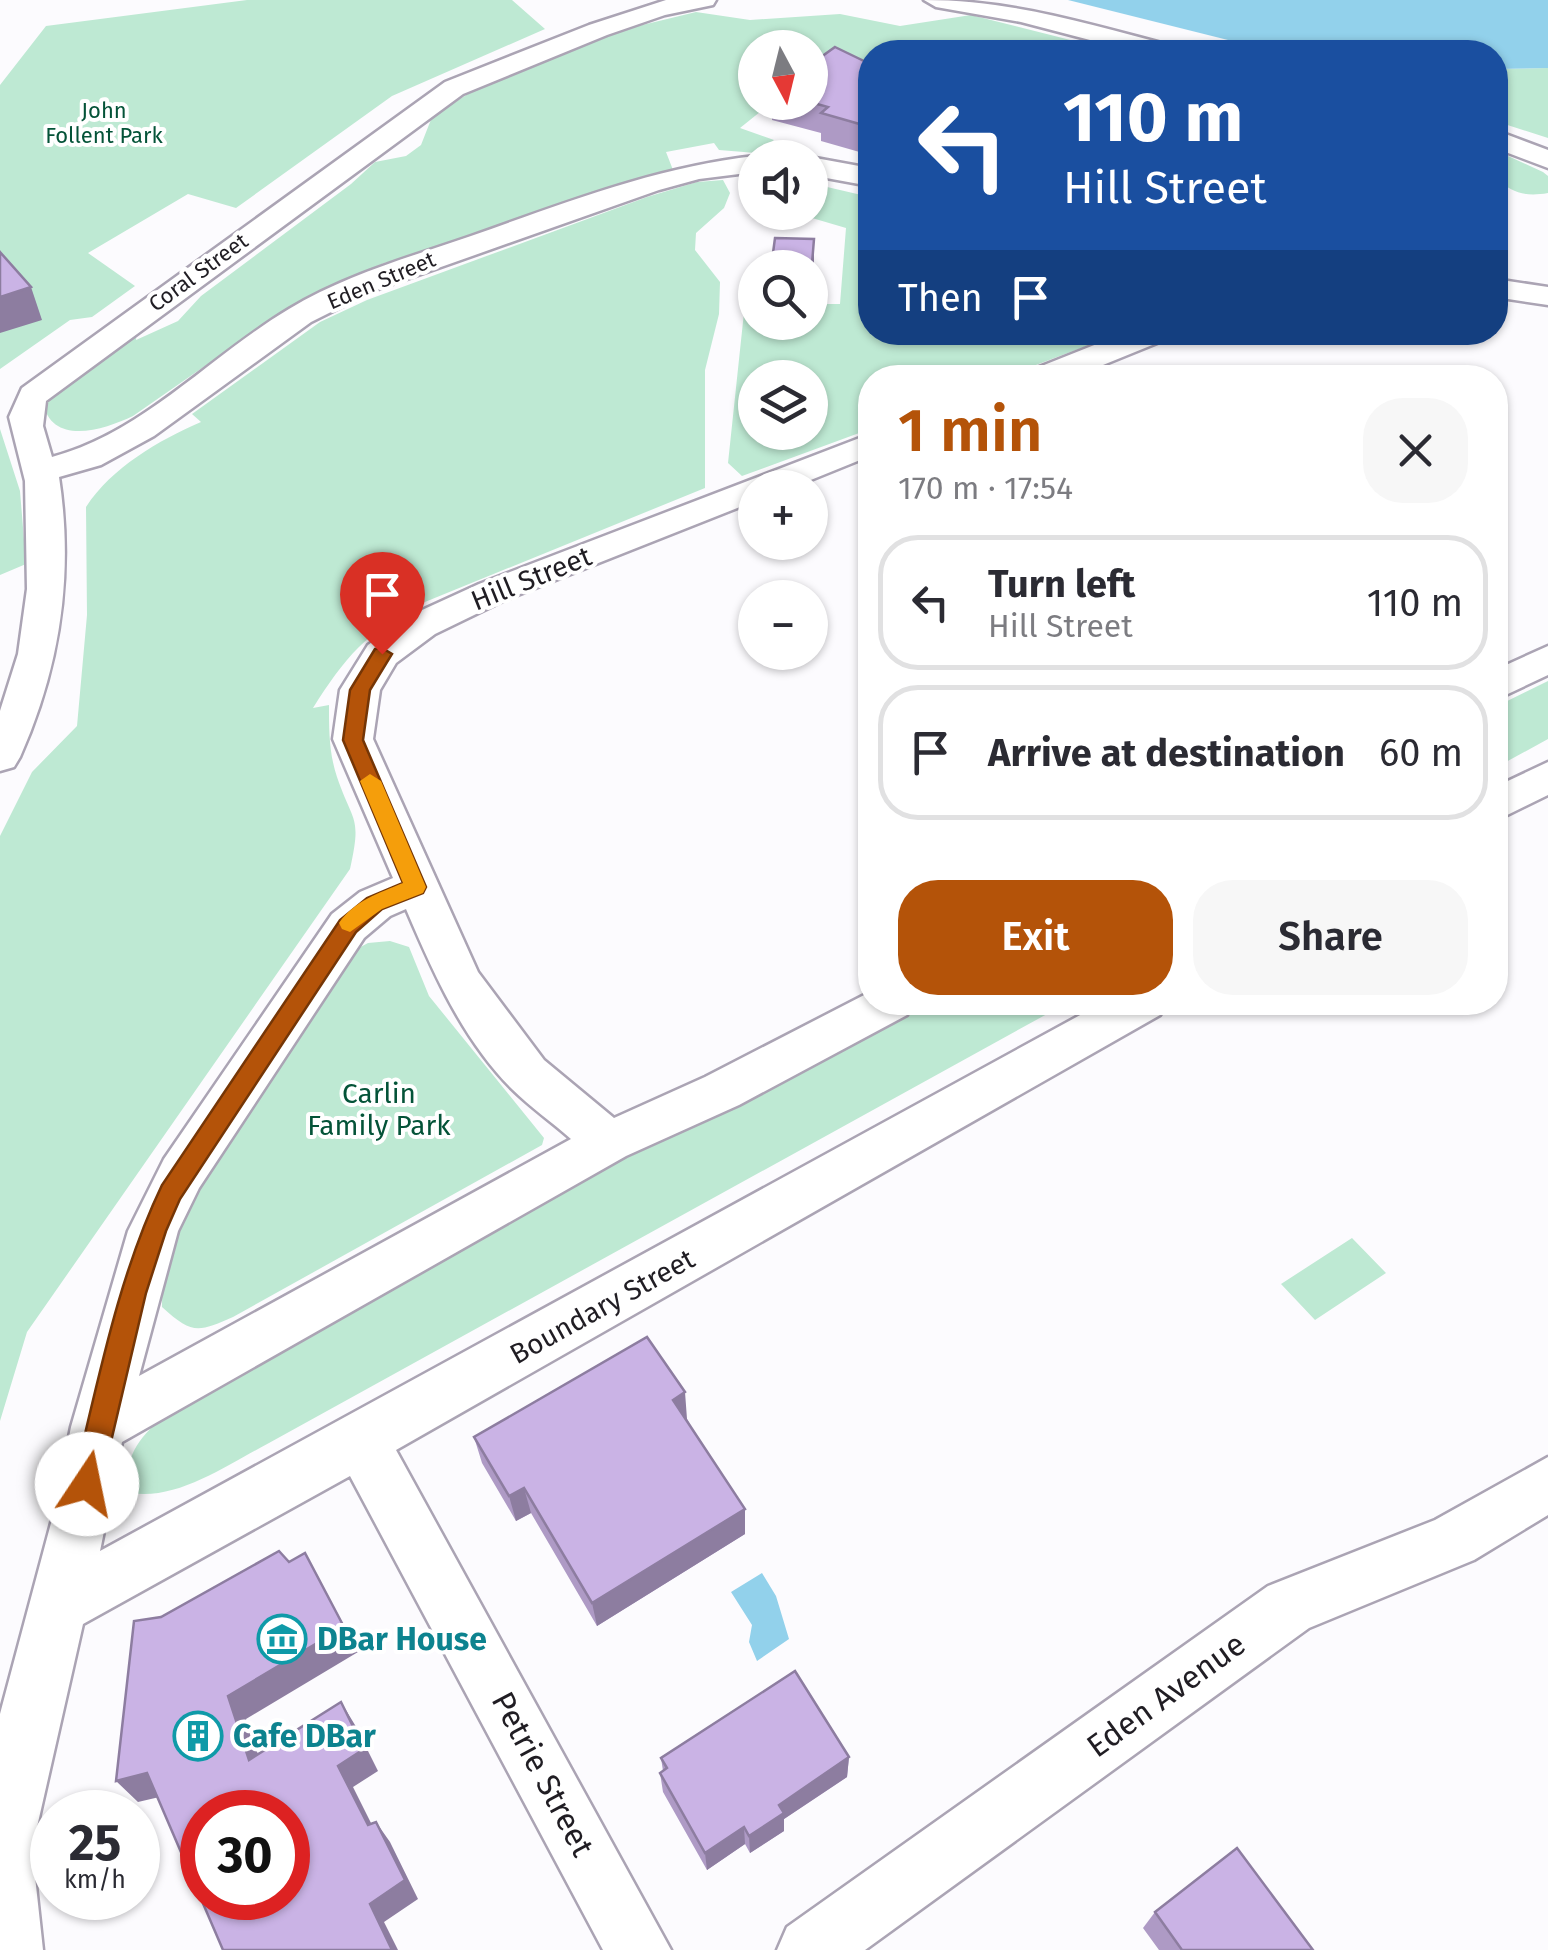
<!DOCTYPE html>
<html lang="en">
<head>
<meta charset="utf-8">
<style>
  :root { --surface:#fff; --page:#f7f7f7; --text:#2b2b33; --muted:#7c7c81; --line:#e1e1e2; --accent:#b45309 }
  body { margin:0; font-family:"Fira Sans",sans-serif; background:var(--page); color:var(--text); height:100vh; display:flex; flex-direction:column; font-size:38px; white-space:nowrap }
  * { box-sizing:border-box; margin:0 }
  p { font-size:32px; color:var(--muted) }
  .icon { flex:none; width:55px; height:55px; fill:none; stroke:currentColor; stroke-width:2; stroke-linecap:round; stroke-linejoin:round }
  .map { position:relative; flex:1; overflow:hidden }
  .sheet { position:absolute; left:858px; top:365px; width:650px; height:650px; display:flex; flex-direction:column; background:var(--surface); border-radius:40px; box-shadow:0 2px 8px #0004 }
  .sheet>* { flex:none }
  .guide { position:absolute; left:858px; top:40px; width:650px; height:305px; border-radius:40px; box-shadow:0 2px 8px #0004; background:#1a4fa0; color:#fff; overflow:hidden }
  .needle { width:65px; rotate:173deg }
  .buttons { position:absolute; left:738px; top:30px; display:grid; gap:20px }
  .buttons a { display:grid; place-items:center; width:90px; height:90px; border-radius:50%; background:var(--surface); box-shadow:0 2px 8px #0004; font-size:50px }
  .speed { position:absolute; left:30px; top:1790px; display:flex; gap:20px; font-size:50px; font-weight:700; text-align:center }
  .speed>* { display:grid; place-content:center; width:130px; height:130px; border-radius:50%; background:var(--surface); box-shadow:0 2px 8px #0004; line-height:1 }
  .speed small { font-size:25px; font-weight:400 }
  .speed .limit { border:15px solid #d22; background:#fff; color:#111 }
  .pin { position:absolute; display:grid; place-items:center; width:85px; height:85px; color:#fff; margin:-102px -42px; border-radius:50% 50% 50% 0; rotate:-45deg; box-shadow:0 0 10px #0007 }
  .pin .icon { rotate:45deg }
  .me { position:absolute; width:110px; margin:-55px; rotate:11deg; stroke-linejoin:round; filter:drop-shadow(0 0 8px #0008) }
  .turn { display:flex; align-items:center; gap:35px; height:210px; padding:0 40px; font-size:45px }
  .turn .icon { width:130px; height:130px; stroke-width:2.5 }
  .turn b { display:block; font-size:70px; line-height:85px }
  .then { display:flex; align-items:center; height:95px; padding:0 40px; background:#0003; gap:20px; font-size:38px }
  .round { display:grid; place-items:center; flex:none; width:105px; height:105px; border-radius:40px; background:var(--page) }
  .overview { display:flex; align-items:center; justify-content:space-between; height:170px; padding:0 40px }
  h1 { font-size:60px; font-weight:600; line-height:75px; color:var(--accent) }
  .button { display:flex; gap:20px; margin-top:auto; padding:20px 40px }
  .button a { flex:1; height:115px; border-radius:40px; background:var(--accent); color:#fff; font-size:40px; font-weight:600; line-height:115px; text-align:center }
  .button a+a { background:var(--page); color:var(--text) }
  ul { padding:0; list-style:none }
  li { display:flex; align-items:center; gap:30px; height:135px; margin:0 20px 15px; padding:0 20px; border:5px solid var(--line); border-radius:40px }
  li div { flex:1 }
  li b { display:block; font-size:38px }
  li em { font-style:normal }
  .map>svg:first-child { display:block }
</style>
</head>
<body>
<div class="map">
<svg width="1548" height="1950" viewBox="0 0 1548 1950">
  <rect width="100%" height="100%" fill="#fcfbfe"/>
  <path fill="#bee9d3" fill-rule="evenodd" d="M 247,0 L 512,0 L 545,29 L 392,96 L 236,208 L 188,194 L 88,253 L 135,286 L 92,317 L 70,320 L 0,369 L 0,85 L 46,26 Z
    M 696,12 L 750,20 L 840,14 L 900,26 L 971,15 L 1118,52 L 870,52 L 870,84 L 810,79 L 810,48 L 755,48 L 755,102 L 771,103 L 740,128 L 774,140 L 756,153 L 719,150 L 714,143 L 666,152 L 673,170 L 604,191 L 456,245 L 384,263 L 347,279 L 287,309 L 133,416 C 104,430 50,447 43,401 L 137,330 L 136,340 L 178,321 L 201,296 L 351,184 L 375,162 L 406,156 L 421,145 L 432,117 L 488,81 L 630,28 Z
    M 1548,68 L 1548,138 L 1495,121 L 1495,69 Z
    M 1495,150 L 1543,172 L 1548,176 L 1548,193 C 1525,197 1513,193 1495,178 Z
    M 723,180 L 730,193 L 724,208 L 696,233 L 695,250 L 720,282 L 719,314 L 705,370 L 705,488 L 420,604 C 365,634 346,656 313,708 L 329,705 C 329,730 329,753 337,777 C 353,824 362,815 350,869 L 27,1332 L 0,1421 L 0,836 L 32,772 L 77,726 L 87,615 L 86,507 C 111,468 159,440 201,422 L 192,414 L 320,322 L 367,300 L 647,197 L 697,182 Z
    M 810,183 L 870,197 L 870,332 L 1121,333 L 1004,377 L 870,378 L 870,429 L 742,476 L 728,463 L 745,303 L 755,303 L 755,322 L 810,322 L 810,304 L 840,304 L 846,228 L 795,213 L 810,212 ZM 755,378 L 810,378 L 810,432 L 755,432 Z
    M 0,429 L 20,491 L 26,564 L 0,575 Z
    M 1548,681 L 1548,739 L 1495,768 L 1495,707 Z
    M 390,941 L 409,947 L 429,996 L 544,1138 L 542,1145 L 233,1317 C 197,1333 192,1334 162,1307 C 161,1225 222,1151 265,1086 C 295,1041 325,996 355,950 L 368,943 Z
    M 933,1003 L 1067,1003 L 269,1443 C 229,1464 177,1501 131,1493 C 119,1453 147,1431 175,1406 L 585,1177 L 737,1107 Z
    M 1352,1238 L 1386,1273 L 1315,1320 L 1281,1284 Z"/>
  <path fill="#92d1eb" d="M 1068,0 L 1548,0 L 1548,68 L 1495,69 L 1495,52 L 1276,52 Z
    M 762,1573 L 776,1596 L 789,1639 L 757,1661 L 749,1642 L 752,1625 L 731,1592 Z"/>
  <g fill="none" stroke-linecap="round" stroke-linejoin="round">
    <g stroke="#aba4b4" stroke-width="5">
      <path id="minor" d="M 666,0 L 716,0 L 713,5 L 665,15 L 607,35 L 463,94 L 46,401 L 43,426 L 52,457 C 143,433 210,356 289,309 C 345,275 410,257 471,236 C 565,203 656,167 755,156 L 763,158 L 755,158 L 755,172 L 699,179 L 659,190 L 373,291 L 311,322 L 154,436 L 101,465 L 59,477 C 74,575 60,667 20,757 L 14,767 L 0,771 L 0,711 L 18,654 L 27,589 L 25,481 L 9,417 L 22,388 L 445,82 L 589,25 Z
        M 924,0 C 1013,0 1088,24 1173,46 L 1177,52 L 1136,52 L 1021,22 L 936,7 Z
        M 1495,130 L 1548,150 L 1548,168 L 1495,148 Z
        M 810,157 L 870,168 L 870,186 L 810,175 Z
        M 1495,279 L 1548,287 L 1548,305 L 1495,297 Z
        M 1127,332 L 1172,332 L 1167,339 L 1071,378 L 1025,378 L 1029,371 Z
        M 870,434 L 870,456 L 791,488 L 755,488 L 755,501 L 505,600 L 435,634 L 396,663 L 380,690 L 373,739 L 478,972 L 544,1060 L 614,1118 L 705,1077 L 870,992 L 870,1002 L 914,1002 L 907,1015 L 739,1105 L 626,1156 L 122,1442 L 100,1551 L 1104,1002 L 1167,1002 L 1160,1015 L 396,1450 L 671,1950 L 603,1950 L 350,1476 L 83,1624 L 32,1849 L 43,1950 L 0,1950 L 0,1714 L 54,1512 L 71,1427 L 128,1231 L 164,1159 L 332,914 L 360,892 L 393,878 L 333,739 L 340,690 L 368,645 L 409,616 L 479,584 ZM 406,909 C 433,972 462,1039 512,1089 C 530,1107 552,1122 571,1139 L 139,1376 L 178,1231 L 199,1188 L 364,938 L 390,916 Z
        M 1548,646 L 1548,675 L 1495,700 L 1495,670 Z
        M 1548,762 L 1548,795 L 1495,821 L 1495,787 Z
        M 1548,1457 L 1548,1515 L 1474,1560 L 1309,1628 L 865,1950 L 777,1950 L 787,1927 L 1268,1586 L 1435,1520 Z"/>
    </g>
    <use href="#minor" fill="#fff" fill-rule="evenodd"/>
  </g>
  <path fill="#ae9ac5" d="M 870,64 L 870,155 L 821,141 L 821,133 L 772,120 L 772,102 L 810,102 Z
    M 687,1419 L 745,1534 L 597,1626 L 531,1513 L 516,1521 L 482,1463 L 474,1437 Z
    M 849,1757 L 847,1777 L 784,1819 L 784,1831 L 750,1853 L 745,1844 L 707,1870 L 663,1792 L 660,1773 L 663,1771 L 661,1758 Z
    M 1155,1912 L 1313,1950 L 1159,1950 L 1143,1928 Z"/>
  <path fill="#8d7da0" d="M 814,239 L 814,261 L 810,298 L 811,276 Z
    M 31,287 L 42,320 L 0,333 L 0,297 Z
    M 685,1392 L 687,1419 L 676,1426 L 673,1400 Z
    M 524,1488 L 531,1513 L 516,1521 L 509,1496 Z
    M 745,1509 L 745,1534 L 597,1626 L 592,1603 Z
    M 305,1553 L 358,1652 L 246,1719 L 267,1781 L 249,1760 L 228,1696 Z
    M 341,1702 L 355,1725 L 378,1771 L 353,1787 L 382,1845 L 368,1825 L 338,1766 Z
    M 849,1757 L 847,1777 L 784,1819 L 784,1831 L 750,1853 L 749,1836 L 779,1805 Z
    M 147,1773 L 168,1795 L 138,1802 L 116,1781 Z
    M 376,1822 L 390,1842 L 418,1899 L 384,1922 L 398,1950 L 392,1950 L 370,1904 Z
    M 744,1827 L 745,1844 L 707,1870 L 705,1853 Z"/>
  <path fill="#cab3e5" stroke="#8d7da0" stroke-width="2.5" fill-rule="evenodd" d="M 835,47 L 870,64 L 870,127 L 821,113 L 828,107 L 810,102 L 810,65 Z
    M 775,238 L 814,239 L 811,276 L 810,268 L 771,268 Z
    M 0,252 L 31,287 L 0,297 Z
    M 647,1337 L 685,1392 L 673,1400 L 745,1509 L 592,1603 L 524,1488 L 509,1496 L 474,1437 Z
    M 279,1551 L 289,1562 L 305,1553 L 344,1627 L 228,1696 L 249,1760 L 341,1702 L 364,1749 L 338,1766 L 368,1825 L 376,1822 L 405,1880 L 370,1904 L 392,1950 L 223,1950 L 147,1773 L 116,1781 L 134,1621 L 161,1617 ZM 202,1812 L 288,1812 L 288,1898 L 202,1898 Z
    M 795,1671 L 849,1757 L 779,1805 L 784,1813 L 749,1836 L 744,1827 L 705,1853 L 660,1773 L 667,1768 L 661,1758 Z
    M 1237,1848 L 1313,1950 L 1182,1950 L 1155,1912 Z"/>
  <path fill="#b45309" stroke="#753606" stroke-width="2.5" d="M 382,648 L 392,654 L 370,690 L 363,740 L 426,887 L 423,893 L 382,909 L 356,932 L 180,1199 L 166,1231 L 146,1293 L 101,1484 L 97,1493 L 87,1497 L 77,1493 L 73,1484 C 98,1383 117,1279 162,1185 L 340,920 L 367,898 L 403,883 L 343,740 L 350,690 L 375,649 Z"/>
  <path fill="#f59e0b" d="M 370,774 L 381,781 L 426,887 L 423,893 L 382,909 L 350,932 L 342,929 L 339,923 C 354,901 379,893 403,883 L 360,781 Z"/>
  <defs>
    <g id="museum-ring" transform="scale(2.5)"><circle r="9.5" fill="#fff" stroke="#0f9aa8" stroke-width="1.5"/><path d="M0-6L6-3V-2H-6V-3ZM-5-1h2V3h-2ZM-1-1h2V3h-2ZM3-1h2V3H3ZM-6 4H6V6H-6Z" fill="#0f9aa8"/></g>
    <g id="building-ring" transform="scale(2.5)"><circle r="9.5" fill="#fff" stroke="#0f9aa8" stroke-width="1.5"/><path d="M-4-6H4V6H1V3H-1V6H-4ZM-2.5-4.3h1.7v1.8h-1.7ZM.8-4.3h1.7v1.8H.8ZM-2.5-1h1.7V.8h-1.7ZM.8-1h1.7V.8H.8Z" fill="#0f9aa8"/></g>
  </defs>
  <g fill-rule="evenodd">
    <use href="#museum-ring" x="282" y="1639"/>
    <use href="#building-ring" x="198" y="1736"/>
  </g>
  <g text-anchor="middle" stroke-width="8" stroke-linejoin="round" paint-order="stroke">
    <g font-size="22" fill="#045338" stroke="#fff">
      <text x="104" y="118">John<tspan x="104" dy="25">Follent Park</tspan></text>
    </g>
    <g font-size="22" fill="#201d23" stroke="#fff">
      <text transform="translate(198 272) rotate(-36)" y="8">Coral Street</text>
      <text transform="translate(381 280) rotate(-23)" y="8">Eden Street</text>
    </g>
    <g font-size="28" fill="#201d23" stroke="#fff">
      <text transform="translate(531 578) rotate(-22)" y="10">Hill Street</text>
      <text transform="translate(602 1306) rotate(-29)" y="10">Boundary Street</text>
    </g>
    <g font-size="28" fill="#045338" stroke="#fff">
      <text x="379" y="1103">Carlin<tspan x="379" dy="32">Family Park</tspan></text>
    </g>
    <g font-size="32" font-weight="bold" fill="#0d838f" stroke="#fff" text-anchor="start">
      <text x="317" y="1650">DBar House</text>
      <text x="233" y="1747">Cafe DBar</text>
    </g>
    <g font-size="32" fill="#201d23" stroke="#fff">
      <text transform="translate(1166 1695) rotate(-36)" y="11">Eden Avenue</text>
      <text transform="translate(543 1774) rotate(62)" y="11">Petrie Street</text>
    </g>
  </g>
</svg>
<div class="buttons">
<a><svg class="needle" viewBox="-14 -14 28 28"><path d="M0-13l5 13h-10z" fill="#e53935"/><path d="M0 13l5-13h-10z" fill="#7c7c81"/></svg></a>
<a><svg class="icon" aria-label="sound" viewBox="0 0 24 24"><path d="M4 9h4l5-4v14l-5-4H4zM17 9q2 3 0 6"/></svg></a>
<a><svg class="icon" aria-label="search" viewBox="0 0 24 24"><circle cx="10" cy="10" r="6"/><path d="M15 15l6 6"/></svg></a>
<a><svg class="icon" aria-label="layers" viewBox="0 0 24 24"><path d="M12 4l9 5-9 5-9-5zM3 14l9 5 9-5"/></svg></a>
<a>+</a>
<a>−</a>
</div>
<div class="speed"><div>25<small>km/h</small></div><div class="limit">30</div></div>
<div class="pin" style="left:382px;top:654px;background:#d93025"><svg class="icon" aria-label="arrive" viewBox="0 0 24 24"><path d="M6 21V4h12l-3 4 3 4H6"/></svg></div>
<svg class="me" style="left:87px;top:1484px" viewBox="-20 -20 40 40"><circle r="19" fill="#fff"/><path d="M0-13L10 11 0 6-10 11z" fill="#b45309"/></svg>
<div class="guide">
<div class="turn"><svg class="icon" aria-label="left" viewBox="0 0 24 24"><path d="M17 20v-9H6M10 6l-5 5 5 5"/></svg><div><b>110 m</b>Hill Street</div></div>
<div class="then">Then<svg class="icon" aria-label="arrive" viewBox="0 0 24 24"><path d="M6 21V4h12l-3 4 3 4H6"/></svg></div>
</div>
<section class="sheet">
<div class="overview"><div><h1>1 min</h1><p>170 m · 17:54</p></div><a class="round"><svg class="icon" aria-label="close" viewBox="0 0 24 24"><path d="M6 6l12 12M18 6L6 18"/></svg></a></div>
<ul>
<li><svg class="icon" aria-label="left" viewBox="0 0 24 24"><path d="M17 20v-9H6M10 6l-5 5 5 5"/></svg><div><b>Turn left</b><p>Hill Street</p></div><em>110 m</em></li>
<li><svg class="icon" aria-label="arrive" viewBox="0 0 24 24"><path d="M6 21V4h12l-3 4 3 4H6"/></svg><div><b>Arrive at destination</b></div><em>60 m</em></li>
</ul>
<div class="button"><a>Exit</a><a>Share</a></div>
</section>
</div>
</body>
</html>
